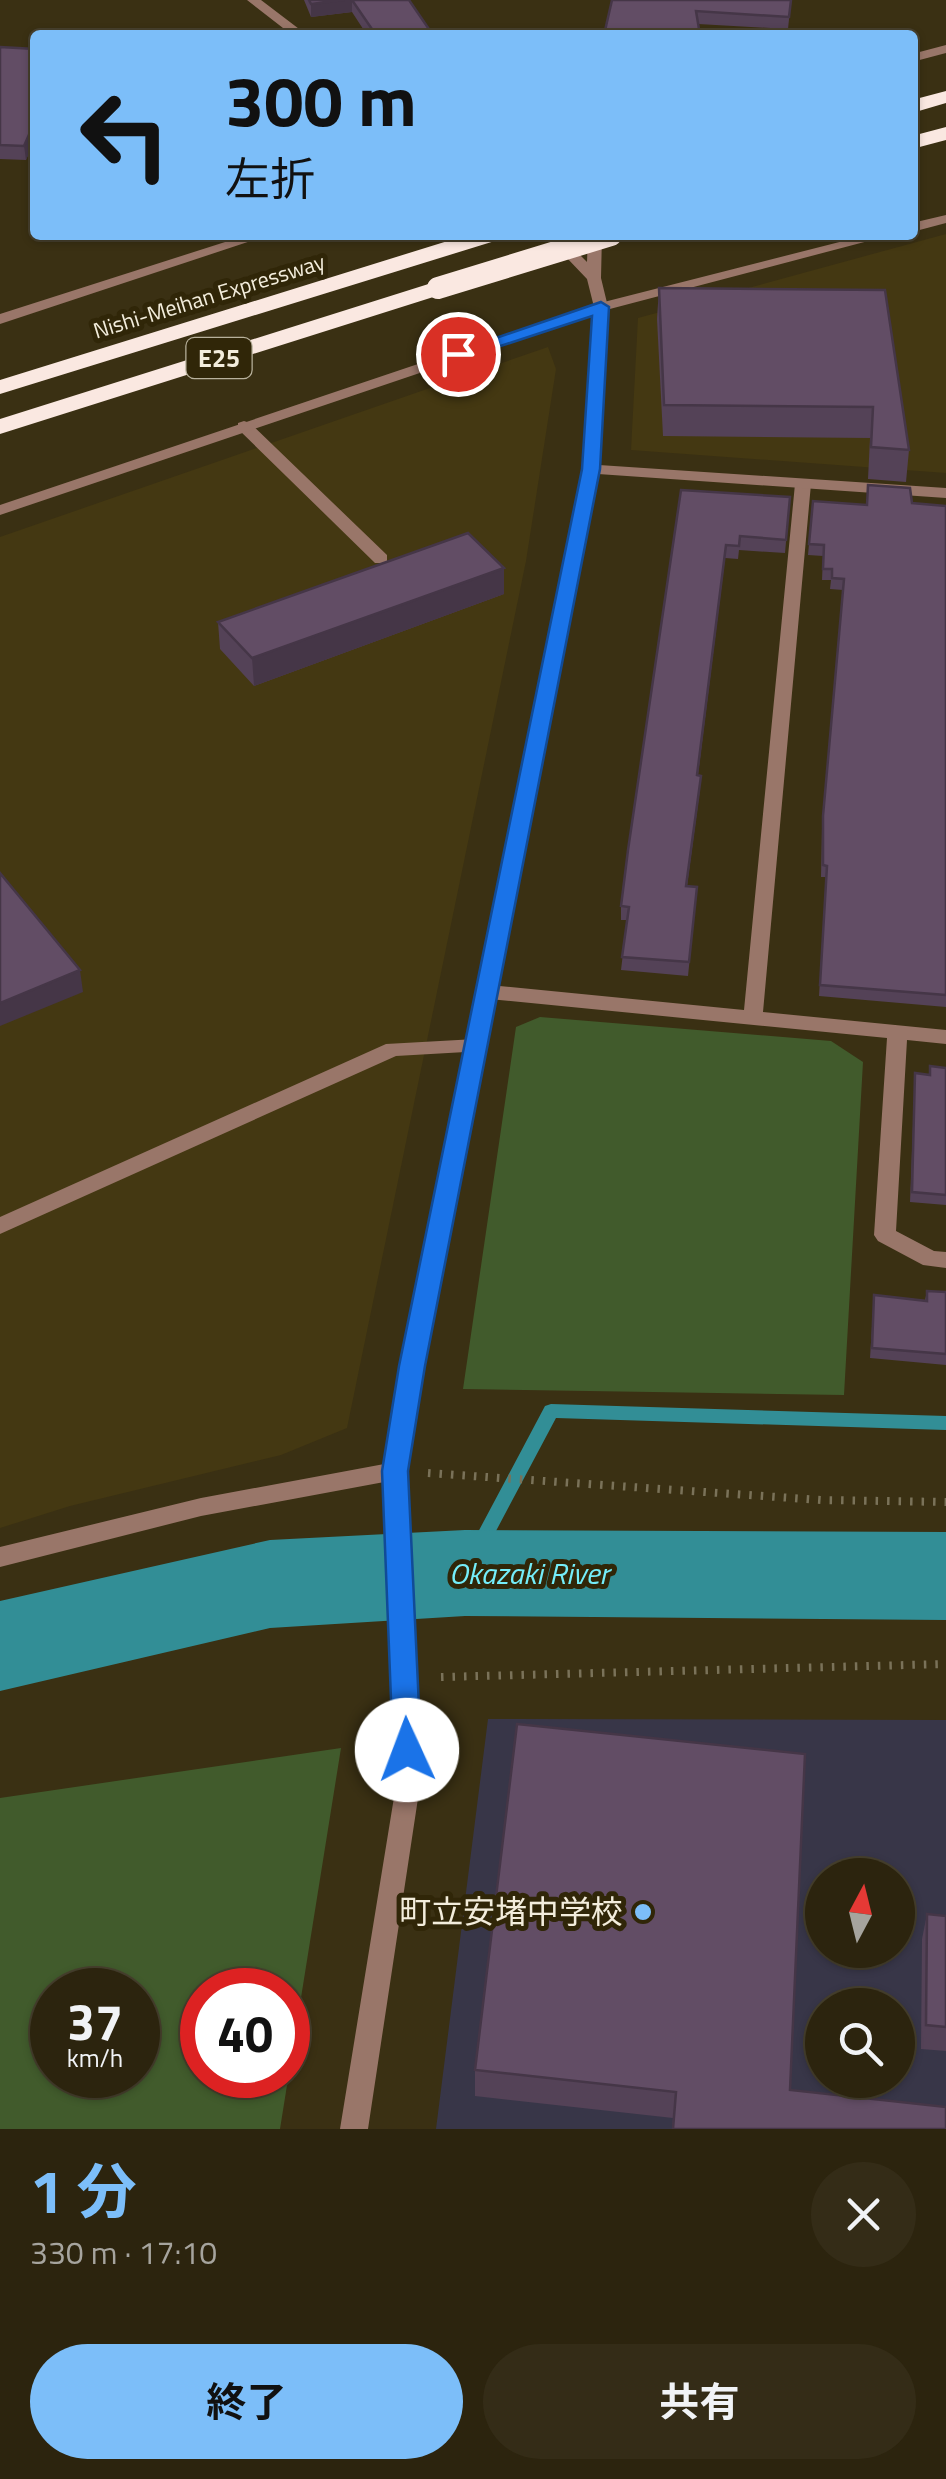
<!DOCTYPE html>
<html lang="ja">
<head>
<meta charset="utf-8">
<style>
  :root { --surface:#2c240e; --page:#342c17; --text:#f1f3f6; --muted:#a6a49e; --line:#48412e; --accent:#7cbef9 }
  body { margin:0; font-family:"Titillium Web","Noto Sans JP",sans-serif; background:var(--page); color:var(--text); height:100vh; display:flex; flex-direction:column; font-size:38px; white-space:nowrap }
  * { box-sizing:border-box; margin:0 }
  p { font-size:32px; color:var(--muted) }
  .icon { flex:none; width:55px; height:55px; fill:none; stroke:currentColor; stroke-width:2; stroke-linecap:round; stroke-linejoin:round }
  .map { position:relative; height:2129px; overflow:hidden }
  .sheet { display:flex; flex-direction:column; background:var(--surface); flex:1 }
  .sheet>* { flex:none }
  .top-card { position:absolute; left:30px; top:30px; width:888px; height:210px; border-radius:10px; box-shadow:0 2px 8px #0004,0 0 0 2px var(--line); background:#7cbef9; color:#111; overflow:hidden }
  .needle { width:65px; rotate:7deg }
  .buttons { position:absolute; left:805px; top:1858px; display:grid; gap:20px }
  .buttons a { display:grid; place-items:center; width:110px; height:110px; border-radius:50%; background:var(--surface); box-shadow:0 2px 8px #0004,0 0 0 2px var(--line); font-size:50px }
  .speed { position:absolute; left:30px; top:1968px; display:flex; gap:20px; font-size:50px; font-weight:700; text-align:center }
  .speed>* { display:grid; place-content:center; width:130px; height:130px; border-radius:50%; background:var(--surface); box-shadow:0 2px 8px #0004,0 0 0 2px var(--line); line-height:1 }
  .speed small { font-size:25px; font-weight:400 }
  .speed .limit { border:15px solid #d22; background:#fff; color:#111 }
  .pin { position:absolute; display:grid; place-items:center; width:85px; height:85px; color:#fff; margin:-42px; border:5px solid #fff; border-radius:50%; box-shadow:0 2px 10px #0007 }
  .me { position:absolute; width:110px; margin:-55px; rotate:358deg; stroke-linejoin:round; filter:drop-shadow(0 0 8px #0008) }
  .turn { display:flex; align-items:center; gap:35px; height:210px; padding:0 30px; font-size:45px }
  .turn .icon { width:130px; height:130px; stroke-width:2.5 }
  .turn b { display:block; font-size:70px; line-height:85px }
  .round { display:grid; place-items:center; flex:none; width:105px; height:105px; border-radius:52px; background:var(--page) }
  .headline { display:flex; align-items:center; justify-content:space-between; height:170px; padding:0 30px }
  h1 { font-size:60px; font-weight:700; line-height:75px; color:var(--accent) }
  .cta { display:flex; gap:20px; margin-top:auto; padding:20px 30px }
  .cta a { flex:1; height:115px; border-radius:60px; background:var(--accent); color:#111; font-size:40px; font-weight:700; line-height:115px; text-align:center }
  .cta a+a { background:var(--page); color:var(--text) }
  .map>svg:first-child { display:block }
</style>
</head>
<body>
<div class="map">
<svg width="946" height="2129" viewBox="0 0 946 2129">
  <rect width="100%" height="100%" fill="#3a3013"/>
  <path fill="#443812" d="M 946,234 L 946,473 L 631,450 L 638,318 Z
    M 548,347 L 556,369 L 526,561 L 347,1428 L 281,1455 L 70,1506 L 0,1528 L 0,537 Z"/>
  <path fill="#383648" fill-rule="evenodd" d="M 488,1719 L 946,1720 L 946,2129 L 436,2129 ZM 822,1875 L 898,1875 L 898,1950 L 822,1950 ZM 822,2005 L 898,2005 L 898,2080 L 822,2080 Z"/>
  <path fill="#415b2c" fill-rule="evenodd" d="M 540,1017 L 831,1041 L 863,1062 L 844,1395 L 463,1389 L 516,1027 Z
    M 341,1748 L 280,2129 L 0,2129 L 0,1798 ZM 138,1990 L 138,2075 L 52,2075 L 52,1990 ZM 202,1990 L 288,1990 L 288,2075 L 202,2075 Z"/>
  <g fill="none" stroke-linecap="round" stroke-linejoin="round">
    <path fill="#328e96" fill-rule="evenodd" d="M 551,1404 L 946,1416 L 946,1430 L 556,1418 L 471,1578 L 465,1580 L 459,1578 L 456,1573 L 459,1568 L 545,1406 Z"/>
    <path fill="#328e96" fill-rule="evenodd" d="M 465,1530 L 946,1532 L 946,1620 L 465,1616 L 270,1628 L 0,1691 L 0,1601 L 270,1540 Z"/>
    <path stroke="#7a7259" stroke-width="8" stroke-dasharray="2.5 9" stroke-linecap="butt" d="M 428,1473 L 821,1500 L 946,1502
      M 441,1677 L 946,1664"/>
    <path fill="#997669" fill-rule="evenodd" d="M 244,421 L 250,423 L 387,555 L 387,563 L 375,563 L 238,429 L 238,423 Z
      M 476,1039 L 486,1046 L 483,1051 L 396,1056 L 0,1234 L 0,1217 L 386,1044 Z
      M 395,1462 L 403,1465 L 406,1471 L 403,1477 L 395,1480 L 201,1516 L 0,1567 L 0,1547 L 201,1498 Z"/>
    <path fill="#997669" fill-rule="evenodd" d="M 247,0 L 261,0 L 307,35 L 292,35 Z
      M 946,45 L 946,53 L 912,62 L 912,54 Z
      M 946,215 L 946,223 L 912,232 L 912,223 Z
      M 247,235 L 269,235 L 0,324 L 0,314 Z
      M 867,235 L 891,235 L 606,310 L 0,515 L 0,505 L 596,304 Z
      M 803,479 L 811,484 L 763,1012 L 946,1030 L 946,1044 L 907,1040 L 896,1231 L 934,1251 L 946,1252 L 946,1268 L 923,1265 L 878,1241 L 874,1235 L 887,1038 L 489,999 L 479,992 L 489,985 L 744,1010 L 795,484 Z"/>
    <path fill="#997669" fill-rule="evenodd" d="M 545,235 L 560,235 L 587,262 L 588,235 L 602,235 L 601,278 L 608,307 L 599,465 L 946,488 L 946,498 L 598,474 L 423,1366 L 406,1471 L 420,1785 L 368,2129 L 340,2129 L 396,1785 L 384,1471 L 401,1366 L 583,469 L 594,307 L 587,279 Z"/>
    <path fill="#fae8e1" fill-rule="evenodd" d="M 946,91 L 946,103 L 912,113 L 912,100 Z
      M 946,127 L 946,140 L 912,149 L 912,136 Z
      M 467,235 L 501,235 L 498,240 L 0,394 L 0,380 Z
      M 438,281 L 449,288 L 446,293 L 0,434 L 0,419 Z"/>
    <path stroke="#fae8e1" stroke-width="22" d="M 438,288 L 611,235"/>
  </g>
  <path fill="#544257" d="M 304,0 L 409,0 L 433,35 L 367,35 L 352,12 L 311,17 Z
    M 612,0 L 791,0 L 788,29 L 698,24 Z
    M 0,47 L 35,49 L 35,139 L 26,160 L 0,159 Z
    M 659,288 L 885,290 L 909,450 L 906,482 L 868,479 L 870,438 L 663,436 L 657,319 Z
    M 681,490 L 790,497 L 785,553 L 739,550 L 738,559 L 725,558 L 698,775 L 700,789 L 687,886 L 697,887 L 688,976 L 621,970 L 627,920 L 621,920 L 621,906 Z
    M 813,501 L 866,505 L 912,503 L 946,506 L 946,1007 L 819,996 L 826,877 L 821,877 L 822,828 L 843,590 L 830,589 L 831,580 L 822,580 L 823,556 L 808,555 Z
    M 504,594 L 254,686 L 220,649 L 218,622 Z
    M 930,1066 L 946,1068 L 946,1205 L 910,1202 L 915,1073 L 929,1075 Z
    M 927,1291 L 946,1292 L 946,1365 L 870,1358 L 874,1295 L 925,1300 Z
    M 927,1914 L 946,1916 L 946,2051 L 921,2049 L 922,1939 Z
    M 475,2070 L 790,2090 L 946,2129 L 672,2129 L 673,2118 L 475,2096 Z"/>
  <path fill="#453647" d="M 344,0 L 352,0 L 352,12 L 311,17 L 311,4 Z
    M 35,121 L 35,139 L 26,160 L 24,146 Z
    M 504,568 L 504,594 L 254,686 L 252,658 Z
    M 80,970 L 83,992 L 0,1026 L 0,1003 Z"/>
  <path fill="#624d65" stroke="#453647" stroke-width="2.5" d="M 309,0 L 344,0 L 311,4 Z
    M 352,0 L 409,0 L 433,35 L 376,35 Z
    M 612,0 L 791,0 L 789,17 L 696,11 L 700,35 L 604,35 Z
    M 0,47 L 35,49 L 35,121 L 24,146 L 0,145 Z
    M 659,288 L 885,290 L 909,450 L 871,447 L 873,407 L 664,405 Z
    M 868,485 L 910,488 L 912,503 L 946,506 L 946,995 L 820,985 L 827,866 L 823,865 L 823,816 L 844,579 L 832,578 L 832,569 L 823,569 L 824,545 L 809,544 L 813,501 L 867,505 Z
    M 681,490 L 790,497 L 786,540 L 740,536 L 739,546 L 726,545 L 697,775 L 701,776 L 686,886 L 697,887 L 689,962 L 622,957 L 629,907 L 621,906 L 628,850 Z
    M 468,533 L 504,568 L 252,658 L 218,622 Z
    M 0,873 L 80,970 L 0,1003 Z
    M 930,1066 L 946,1068 L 946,1195 L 912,1192 L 915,1073 L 930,1075 Z
    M 927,1291 L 946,1292 L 946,1354 L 872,1348 L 874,1295 L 927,1301 Z
    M 517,1724 L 805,1754 L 790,2090 L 946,2107 L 946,2129 L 673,2129 L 676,2092 L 475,2070 Z
    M 927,1914 L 946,1916 L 946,2027 L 926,2025 Z"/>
  <path fill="#1a73e8" stroke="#114b97" stroke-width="2.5" d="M 601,302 L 609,307 L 600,469 L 425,1366 L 408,1471 L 421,1750 L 417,1758 L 407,1762 L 397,1758 L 393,1750 L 382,1471 L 399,1366 L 582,469 L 592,316 L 464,358 L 449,354 Z"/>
  <circle fill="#7cbef9" stroke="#302608" stroke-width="4" cx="643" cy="1912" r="10"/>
  <g text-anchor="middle" stroke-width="10" stroke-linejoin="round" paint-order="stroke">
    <g font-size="22" fill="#f3eddc" stroke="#302608">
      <text transform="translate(209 296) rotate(-17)" y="8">Nishi-Meihan Expressway</text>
    </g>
    <rect fill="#302608" stroke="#b8b19c" stroke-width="2.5" x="186.5" y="338" width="65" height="40" rx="8"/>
    <g font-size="25" font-weight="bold" fill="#f3eddc">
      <text x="219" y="367">E25</text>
    </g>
    <g font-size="30" font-style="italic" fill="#74edf9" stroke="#302608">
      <text x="529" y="1584">Okazaki River</text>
    </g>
    <g font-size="32" fill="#f3eddc" stroke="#302608" text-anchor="end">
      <text x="623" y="1923">町立安堵中学校</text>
    </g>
  </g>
</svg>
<div class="buttons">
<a><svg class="needle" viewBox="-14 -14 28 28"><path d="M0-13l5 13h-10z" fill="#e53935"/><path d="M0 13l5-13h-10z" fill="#a6a49e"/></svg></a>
<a><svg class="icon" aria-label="search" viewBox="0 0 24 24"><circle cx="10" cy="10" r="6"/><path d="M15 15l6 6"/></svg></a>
</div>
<div class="speed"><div>37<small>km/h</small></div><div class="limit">40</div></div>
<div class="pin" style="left:458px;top:354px;background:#d93025"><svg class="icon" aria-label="arrive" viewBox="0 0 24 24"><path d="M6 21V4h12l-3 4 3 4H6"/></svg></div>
<svg class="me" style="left:407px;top:1750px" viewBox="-20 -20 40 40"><circle r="19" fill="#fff"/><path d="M0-13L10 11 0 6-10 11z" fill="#1a73e8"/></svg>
<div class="top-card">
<div class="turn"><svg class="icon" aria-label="left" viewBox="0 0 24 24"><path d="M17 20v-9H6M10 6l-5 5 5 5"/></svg><div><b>300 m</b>左折</div></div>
</div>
</div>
<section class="sheet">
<div class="headline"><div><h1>1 分</h1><p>330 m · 17:10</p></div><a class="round"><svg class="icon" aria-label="close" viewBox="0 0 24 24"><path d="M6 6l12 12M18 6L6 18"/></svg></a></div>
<div class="cta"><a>終了</a><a>共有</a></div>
</section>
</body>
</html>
